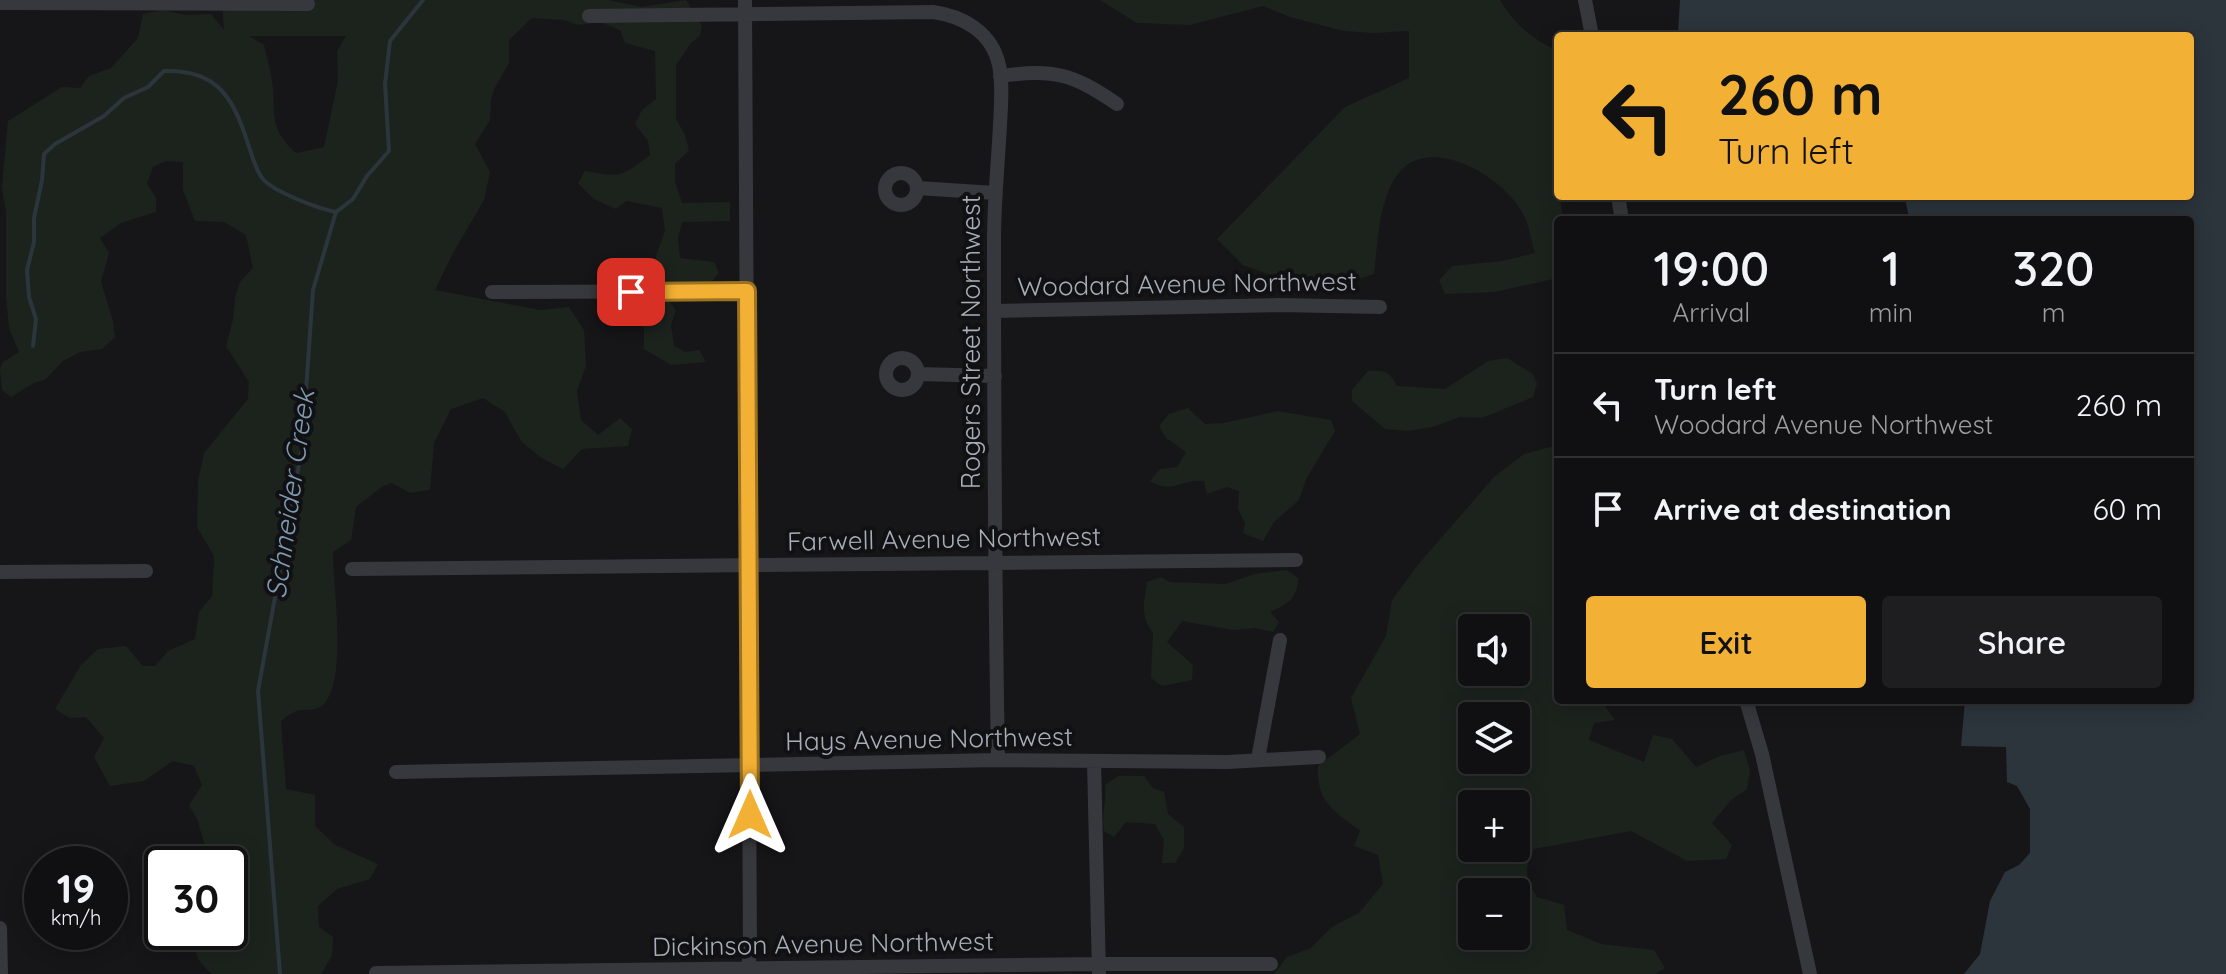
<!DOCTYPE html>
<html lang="en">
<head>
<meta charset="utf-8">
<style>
  :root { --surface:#101012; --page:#1e1e20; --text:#f1f3f6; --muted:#9c9d9f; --line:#303032; --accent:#f2b134 }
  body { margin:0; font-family:Quicksand,sans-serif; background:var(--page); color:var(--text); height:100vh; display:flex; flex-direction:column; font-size:30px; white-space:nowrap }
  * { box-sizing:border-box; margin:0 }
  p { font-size:26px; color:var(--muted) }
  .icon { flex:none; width:44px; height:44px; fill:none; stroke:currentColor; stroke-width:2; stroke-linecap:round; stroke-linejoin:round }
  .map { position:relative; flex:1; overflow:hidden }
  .drawer { position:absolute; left:1554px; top:216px; width:640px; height:488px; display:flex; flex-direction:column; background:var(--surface); border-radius:8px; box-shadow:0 4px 20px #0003,0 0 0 2px var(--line) }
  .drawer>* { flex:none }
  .hud { position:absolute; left:1554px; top:32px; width:640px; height:168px; border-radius:8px; box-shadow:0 4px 20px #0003,0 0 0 2px var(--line); background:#f2b134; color:#111; overflow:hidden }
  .controls { position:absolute; left:1458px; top:614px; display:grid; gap:16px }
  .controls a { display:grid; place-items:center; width:72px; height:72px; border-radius:8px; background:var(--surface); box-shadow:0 4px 20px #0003,0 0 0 2px var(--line); font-size:40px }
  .speed { position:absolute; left:24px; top:846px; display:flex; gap:16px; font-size:40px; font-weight:700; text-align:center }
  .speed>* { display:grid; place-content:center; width:104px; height:104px; border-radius:50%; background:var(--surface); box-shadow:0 4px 20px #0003,0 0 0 2px var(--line); line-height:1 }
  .speed small { font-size:20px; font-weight:400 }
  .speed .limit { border:4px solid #111; border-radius:12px; background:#fff; color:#111 }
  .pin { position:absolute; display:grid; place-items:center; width:68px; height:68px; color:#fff; margin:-34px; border-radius:16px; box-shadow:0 4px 12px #0006 }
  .me { position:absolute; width:88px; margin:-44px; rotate:0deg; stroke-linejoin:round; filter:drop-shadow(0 0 6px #0008) }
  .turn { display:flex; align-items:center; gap:28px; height:168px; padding:0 32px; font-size:36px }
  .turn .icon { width:104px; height:104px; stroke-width:2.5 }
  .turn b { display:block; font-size:56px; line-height:68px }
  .eta { display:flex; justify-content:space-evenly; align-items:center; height:136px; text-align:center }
  .eta b { font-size:48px; font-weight:600; line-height:56px }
  .button { display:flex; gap:16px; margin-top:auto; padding:16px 32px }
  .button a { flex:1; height:92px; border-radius:8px; background:var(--accent); color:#111; font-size:32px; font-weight:600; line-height:92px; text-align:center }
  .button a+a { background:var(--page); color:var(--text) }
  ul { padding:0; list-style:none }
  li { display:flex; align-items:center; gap:24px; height:104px; padding:0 32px; border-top:2px solid var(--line) }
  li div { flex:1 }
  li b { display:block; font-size:30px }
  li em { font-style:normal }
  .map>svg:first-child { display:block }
</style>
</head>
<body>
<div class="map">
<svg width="2226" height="974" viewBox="0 0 2226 974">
  <rect width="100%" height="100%" fill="#161618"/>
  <path fill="#1c231d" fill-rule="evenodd" d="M 222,0 L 608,0 L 642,7 L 686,0 L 702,26 L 700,36 L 691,43 L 676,65 L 676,119 L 685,135 L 689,150 L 675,164 L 675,182 L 682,203 L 730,202 L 730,221 L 682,222 L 678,238 L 680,258 L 714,262 L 719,273 L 713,280 L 668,300 L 676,310 L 671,325 L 674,346 L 685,352 L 699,350 L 706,362 L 671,365 L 644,349 L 644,328 L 621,311 L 613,285 L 649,276 L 665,231 L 662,208 L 626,201 L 616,209 L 594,199 L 578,183 L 585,171 C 621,177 620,178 650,155 L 648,141 L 635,124 L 642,110 L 656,99 L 655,51 L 625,43 L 620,30 L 600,22 L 578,25 L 564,20 L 532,18 L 509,40 L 509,63 L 494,89 L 491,100 L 490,120 L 475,144 L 490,172 L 484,200 L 453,253 L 435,290 L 540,310 L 569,307 L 584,330 L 586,366 L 577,391 L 581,420 L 598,435 L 620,418 L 632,429 L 628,446 L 582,449 L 563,469 L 540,457 L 521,441 L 505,412 L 483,398 L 451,409 L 434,443 L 430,490 L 410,493 L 392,483 L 383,486 L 356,507 L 351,540 L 333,552 C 333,585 349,689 320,707 C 312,712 304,708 296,711 C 291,713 285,718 281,721 L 286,789 L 315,795 L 315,826 L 335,845 L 378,864 L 370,879 L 337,889 L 318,906 L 319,927 L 333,937 L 332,956 L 321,974 L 212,974 C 197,961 191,951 198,932 L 230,932 L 230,864 L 221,864 L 218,854 L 204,843 L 198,821 L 189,805 L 202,785 L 194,766 L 173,761 L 144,781 L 110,786 L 94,757 L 104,738 L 86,717 L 70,718 L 55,709 L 81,665 L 98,649 L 126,646 L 143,666 L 155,666 L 168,651 L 195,639 L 199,612 L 212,596 L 214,556 L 197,527 L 198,481 L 204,453 L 248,399 L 249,382 L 226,346 L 233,320 L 235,297 L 240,282 L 253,268 L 246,235 L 224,222 L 195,221 L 183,190 L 183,162 L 166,161 L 153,167 L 147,184 L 156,198 L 156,212 L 121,223 L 100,238 L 109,253 L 101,282 L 113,321 L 115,337 L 102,349 L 80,352 L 63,361 L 46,379 L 34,383 L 11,397 L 2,390 L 0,369 L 3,362 L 19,352 L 9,328 L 6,296 L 6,212 L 2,187 L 8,121 L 62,87 L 80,88 L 89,76 L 111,68 L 138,38 L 143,14 L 163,10 L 186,15 L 211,14 L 224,30 ZM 249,36 L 346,36 L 337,51 L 338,81 L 324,147 L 296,153 C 271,130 275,120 273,89 C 272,74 267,59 264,45 Z
    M 1100,0 L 1500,0 C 1513,23 1534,41 1558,51 L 1558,196 L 1560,196 L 1563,220 L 1558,220 L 1558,278 L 1494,292 L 1445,294 L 1439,280 L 1452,266 L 1502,261 L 1535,253 C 1531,241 1529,224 1522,212 C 1502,175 1425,130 1395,178 C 1378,206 1378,243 1374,274 L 1344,284 L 1296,284 L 1243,265 L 1217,239 L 1345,107 L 1409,78 L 1409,31 L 1374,33 L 1344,31 L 1290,17 L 1263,6 L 1190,25 L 1137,23 Z
    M 1507,358 L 1533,374 L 1537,384 L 1533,397 L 1482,418 L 1460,417 L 1432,427 L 1408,431 L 1385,429 L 1352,401 L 1352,390 L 1368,371 C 1384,370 1390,371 1397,386 L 1445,389 L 1488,361 Z
    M 1188,408 L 1205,424 L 1224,423 L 1277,411 L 1331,420 L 1335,431 L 1306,479 L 1299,500 L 1274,522 L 1263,541 L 1243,533 L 1245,523 L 1238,509 L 1239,491 L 1227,487 L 1207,494 L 1204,481 C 1180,478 1175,495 1150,481 L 1160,469 L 1177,467 L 1186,452 L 1166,438 L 1159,426 L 1169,414 Z
    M 1558,445 L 1558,700 L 1601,700 L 1615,720 L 1594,723 L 1589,740 L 1644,762 L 1653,735 L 1672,739 L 1696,767 L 1720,756 L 1744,750 L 1750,771 L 1747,789 L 1731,800 L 1712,823 L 1732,845 L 1726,859 L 1687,861 L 1631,831 L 1534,849 C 1524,869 1525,878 1537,897 L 1564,905 L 1567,930 L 1601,944 L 1654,950 L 1665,968 L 1655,974 L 1274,974 L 1287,957 L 1311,948 L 1332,927 L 1359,913 L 1383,884 L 1378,855 L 1354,846 L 1360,830 C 1334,812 1316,801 1318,766 L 1360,734 L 1351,698 L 1386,636 L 1392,600 L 1417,566 L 1494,477 L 1524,454 ZM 1472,628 L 1516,628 L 1516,672 L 1472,672 ZM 1472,716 L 1516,716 L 1516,760 L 1472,760 ZM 1472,804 L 1516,804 L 1516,848 L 1472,848 ZM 1472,892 L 1516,892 L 1516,936 L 1472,936 Z
    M 1287,570 L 1298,578 C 1297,600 1289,603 1270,612 L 1279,622 L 1273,632 L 1255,628 L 1233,630 L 1182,621 L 1167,642 L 1193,665 L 1192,680 L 1162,686 L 1151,678 L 1153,633 C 1140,617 1144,601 1147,582 L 1161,577 L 1170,582 L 1226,584 L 1254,574 Z
    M 1118,776 L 1144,776 L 1153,788 L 1164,792 L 1168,814 L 1184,827 L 1184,848 L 1175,863 L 1162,863 L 1164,840 L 1155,824 L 1126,822 L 1114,837 L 1104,831 C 1101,816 1107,800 1105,785 Z"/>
  <path fill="#2c353c" d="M 1680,0 L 2226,0 L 2226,974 L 1964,974 L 1980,954 L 1990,901 L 2005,872 L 2019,865 L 2030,853 L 2030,809 L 2017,786 L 2007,782 L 2006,747 L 1961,746 L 1965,700 L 2190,700 L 2190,220 L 1910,220 L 1904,196 L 2190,196 L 2190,36 L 1673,36 L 1678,33 Z"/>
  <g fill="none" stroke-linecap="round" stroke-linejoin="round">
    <path stroke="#2c353c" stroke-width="4" d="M 33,346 L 36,319 L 29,297 L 27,270 L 34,242 L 34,218 L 42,180 L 44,154 L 55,144 L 104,116 L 124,98 L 148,87 L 164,71 C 217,69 234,98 248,144 C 252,154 255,170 263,179 C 274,192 319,209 336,212
      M 280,974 L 258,691 L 302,448 L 313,290 L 336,212 L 353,199 L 367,176 L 389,151 L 385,84 L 390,41 L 423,0"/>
    <path stroke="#37383d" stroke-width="14" d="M 745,0 L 750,953 L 747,974
      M 1585,0 L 1592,36
      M 0,3 L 308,4
      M 589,16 L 933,12 C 964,16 992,33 999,65 C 1003,84 1001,106 1000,125 C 998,164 994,202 994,240 C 994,413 995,587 998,760
      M 1000,76 C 1055,69 1071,73 1117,104
      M885 189a16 16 0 1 1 32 0a16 16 0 1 1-32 0Z
      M 918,188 L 995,193
      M 1618,196 L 1622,220
      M 492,292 L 747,291
      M 994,311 L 1279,305 L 1380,307
      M886 374a16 16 0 1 1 32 0a16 16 0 1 1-32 0Z
      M 918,374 L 995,376
      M 352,569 L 1296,560
      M 0,572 L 146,571
      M 1746,700 L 1762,754 L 1810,974
      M 1258,759 L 1280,640
      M 1094,761 L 1099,974
      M 396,772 L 998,760 L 1228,762 L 1319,757
      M 0,928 L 1,974
      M 376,973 L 1099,964 L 1271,964"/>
  </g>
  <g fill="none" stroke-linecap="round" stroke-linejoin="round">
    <g stroke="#9d7322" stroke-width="20">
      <path id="route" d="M 631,292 L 747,291 L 750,815"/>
    </g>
    <use href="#route" stroke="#f2b134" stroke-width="14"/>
  </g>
  <g text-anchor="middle" stroke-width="8" stroke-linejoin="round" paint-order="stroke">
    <g font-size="26" fill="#a8adb8" stroke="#111113">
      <text transform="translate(1187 284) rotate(-1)" y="9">Woodard Avenue Northwest</text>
      <text transform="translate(971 342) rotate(-90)" y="9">Rogers Street Northwest</text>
      <text transform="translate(944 539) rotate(-1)" y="9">Farwell Avenue Northwest</text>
      <text transform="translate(929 739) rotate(-1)" y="9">Hays Avenue Northwest</text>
      <text transform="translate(823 944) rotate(-1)" y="9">Dickinson Avenue Northwest</text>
    </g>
    <g font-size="28" font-style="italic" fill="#7f9bb3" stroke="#111113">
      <text transform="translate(290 494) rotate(-82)" y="10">Schneider Creek</text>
    </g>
  </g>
</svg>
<div class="controls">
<a><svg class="icon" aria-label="sound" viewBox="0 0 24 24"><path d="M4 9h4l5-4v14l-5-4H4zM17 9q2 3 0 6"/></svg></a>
<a><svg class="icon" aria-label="layers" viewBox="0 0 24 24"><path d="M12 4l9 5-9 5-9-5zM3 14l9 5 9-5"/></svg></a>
<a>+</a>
<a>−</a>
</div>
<div class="speed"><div>19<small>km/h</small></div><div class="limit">30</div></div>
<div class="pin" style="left:631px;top:292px;background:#d93025"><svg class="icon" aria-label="arrive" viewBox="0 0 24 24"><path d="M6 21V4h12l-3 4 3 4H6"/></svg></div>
<svg class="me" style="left:750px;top:815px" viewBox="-20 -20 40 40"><path d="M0-17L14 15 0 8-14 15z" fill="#f2b134" stroke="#fff" stroke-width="4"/></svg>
<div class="hud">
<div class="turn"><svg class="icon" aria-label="left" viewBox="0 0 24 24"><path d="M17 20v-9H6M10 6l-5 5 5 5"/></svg><div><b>260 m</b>Turn left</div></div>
</div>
<section class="drawer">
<div class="eta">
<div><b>19:00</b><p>Arrival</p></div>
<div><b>1</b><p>min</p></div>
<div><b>320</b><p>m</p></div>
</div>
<ul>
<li><svg class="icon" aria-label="left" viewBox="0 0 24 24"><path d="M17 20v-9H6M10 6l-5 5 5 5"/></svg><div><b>Turn left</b><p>Woodard Avenue Northwest</p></div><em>260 m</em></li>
<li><svg class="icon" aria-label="arrive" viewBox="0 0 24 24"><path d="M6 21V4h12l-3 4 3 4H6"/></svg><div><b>Arrive at destination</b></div><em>60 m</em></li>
</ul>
<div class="button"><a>Exit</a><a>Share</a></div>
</section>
</div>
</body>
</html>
